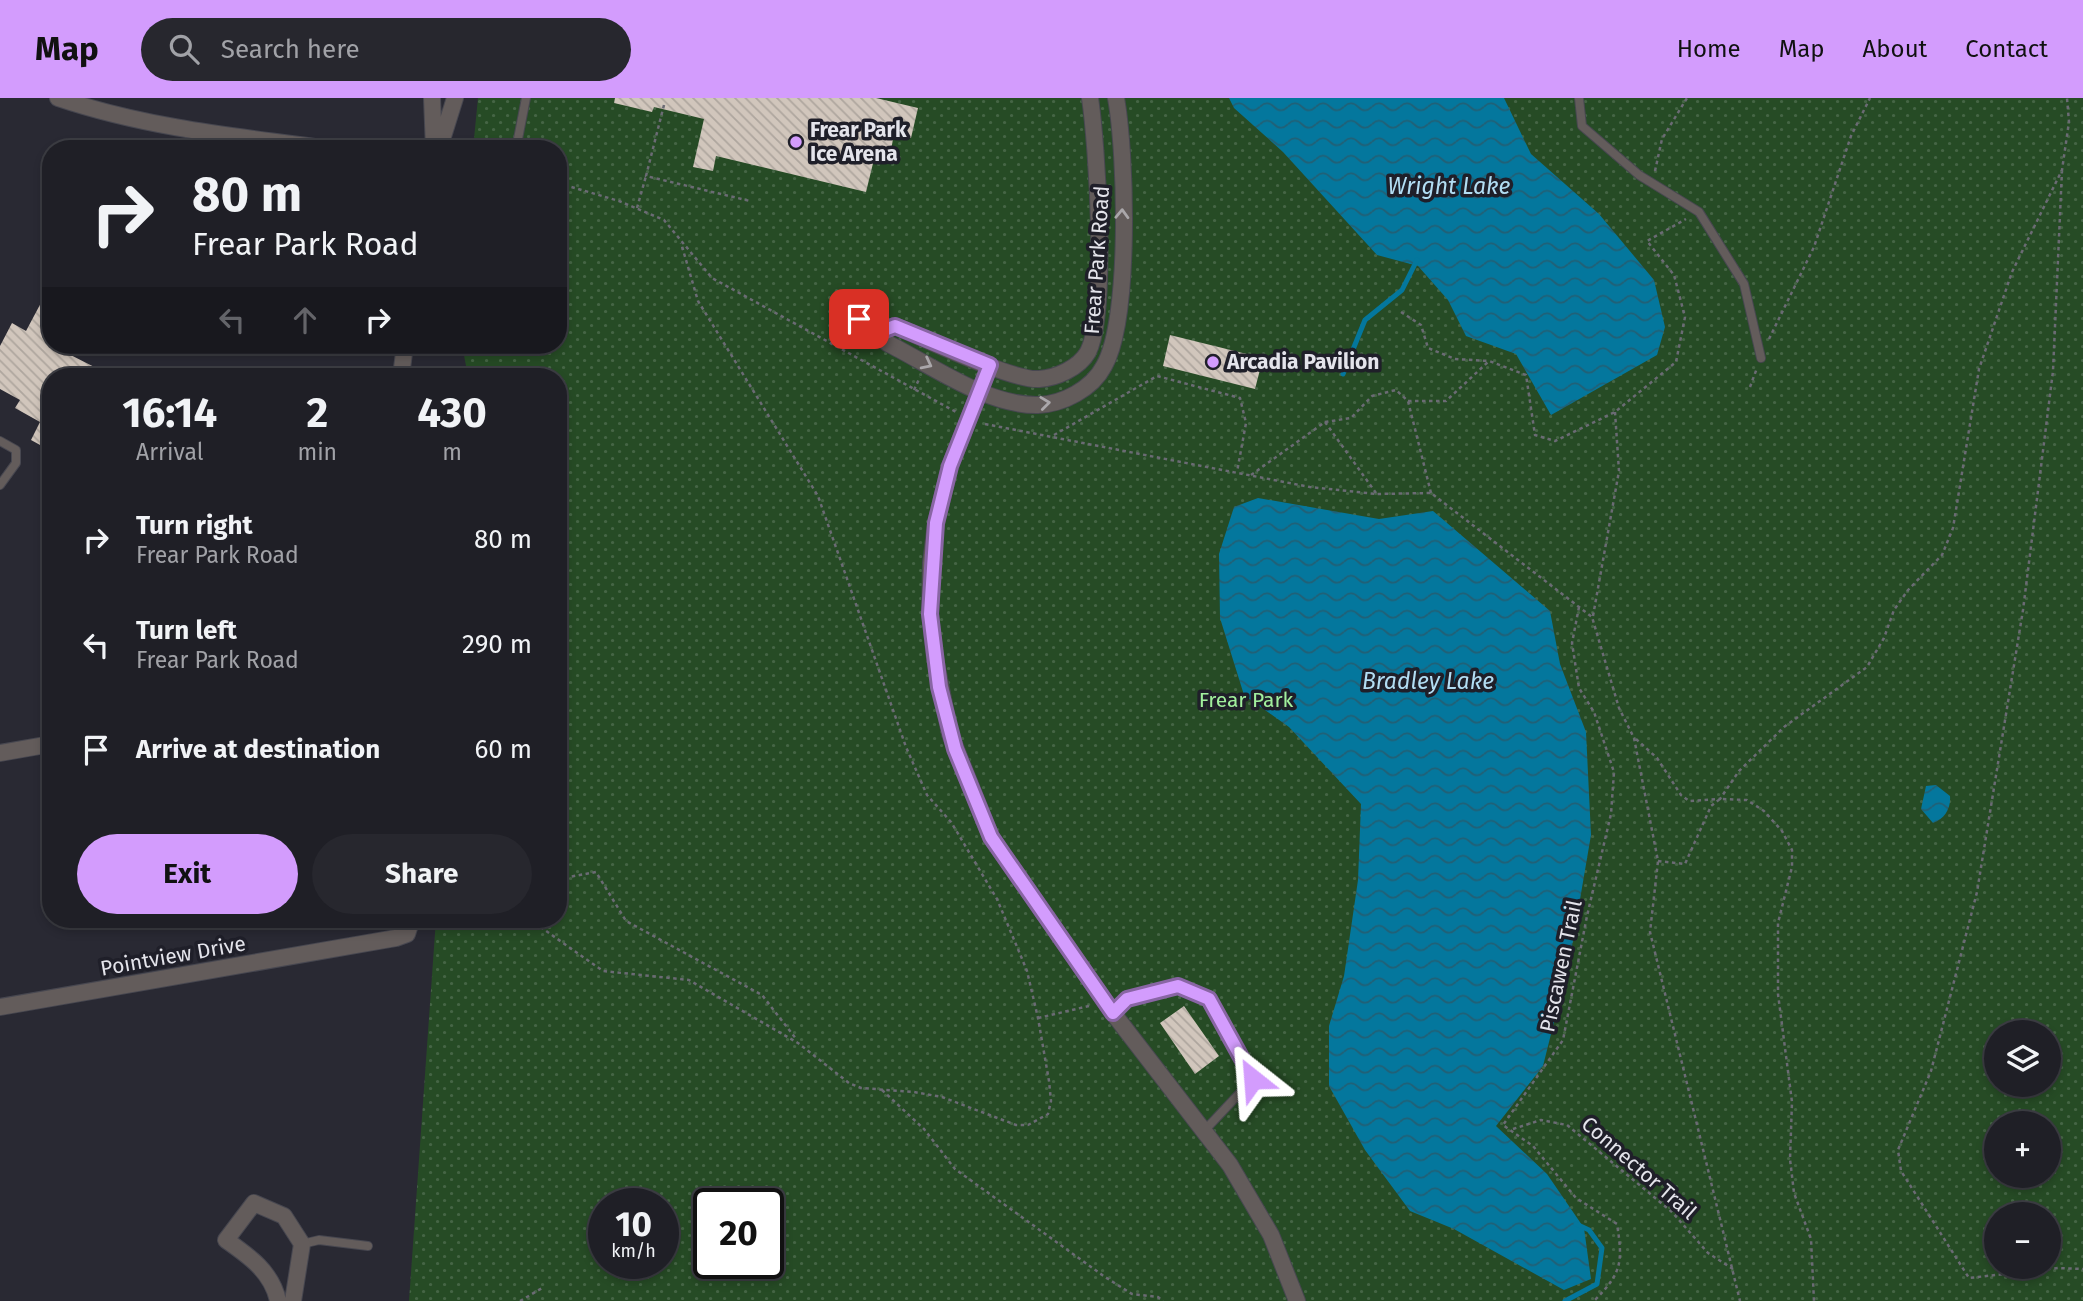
<!DOCTYPE html>
<html lang="en">
<head>
<meta charset="utf-8">
<style>
  :root { --surface:#1f1f26; --page:#27272e; --text:#f1f3f6; --muted:#a1a2a7; --line:#3c3d43; --accent:#d39cfd }
  body { margin:0; font-family:"Fira Sans",sans-serif; background:var(--page); color:var(--text); height:100vh; display:flex; flex-direction:column; font-size:26px; white-space:nowrap }
  * { box-sizing:border-box; margin:0 }
  p { font-size:23px; color:var(--muted) }
  .icon { flex:none; width:38px; height:38px; fill:none; stroke:currentColor; stroke-width:2; stroke-linecap:round; stroke-linejoin:round }
  .map { position:relative; flex:1; overflow:hidden }
  .drawer { position:absolute; left:42px; top:270px; width:525px; height:560px; display:flex; flex-direction:column; background:var(--surface); border-radius:28px; box-shadow:0 4px 10px #0003,0 0 0 2px var(--line) }
  .drawer>* { flex:none }
  .guide { position:absolute; left:42px; top:42px; width:525px; height:214px; border-radius:28px; box-shadow:0 4px 10px #0003,0 0 0 2px var(--line); background:#1f1f26; color:var(--text); overflow:hidden }
  .fabs { position:absolute; left:1984px; top:922px; display:grid; gap:14px }
  .fabs a { display:grid; place-items:center; width:77px; height:77px; border-radius:50%; background:var(--surface); box-shadow:0 4px 10px #0003,0 0 0 2px var(--line); font-size:35px }
  .speed { position:absolute; left:588px; top:1090px; display:flex; gap:14px; font-size:35px; font-weight:700; text-align:center }
  .speed>* { display:grid; place-content:center; width:91px; height:91px; border-radius:50%; background:var(--surface); box-shadow:0 4px 10px #0003,0 0 0 2px var(--line); line-height:1 }
  .speed small { font-size:18px; font-weight:400 }
  .speed .limit { border:4px solid #111; border-radius:10px; background:#fff; color:#111 }
  .pin { position:absolute; display:grid; place-items:center; width:60px; height:60px; color:#fff; margin:-30px; border-radius:14px; box-shadow:0 4px 10px #0006 }
  .me { position:absolute; width:77px; margin:-38px; rotate:332deg; stroke-linejoin:round; filter:drop-shadow(0 0 5px #0008) }
  .turn { display:flex; align-items:center; gap:24px; height:147px; padding:0 35px; font-size:32px }
  .turn .icon { width:91px; height:91px; stroke-width:2.5 }
  .turn b { display:block; font-size:49px; line-height:60px }
  .lanes { display:flex; align-items:center; height:66px; padding:0 35px; background:#0003; justify-content:center; gap:35px; direction:ltr }
  .lanes .off { opacity:.35 }
  .eta { display:flex; justify-content:space-evenly; align-items:center; height:119px; text-align:center }
  .eta b { font-size:42px; font-weight:700; line-height:49px }
  .button { display:flex; gap:14px; margin-top:auto; padding:14px 35px }
  .button a { flex:1; height:80px; border-radius:42px; background:var(--accent); color:#111; font-size:28px; font-weight:700; line-height:80px; text-align:center }
  .button a+a { background:var(--page); color:var(--text) }
  ul { padding:0; list-style:none }
  li { display:flex; align-items:center; gap:21px; height:105px; padding:0 35px }
  li div { flex:1 }
  li b { display:block; font-size:26px }
  li em { font-style:normal }
  header { display:flex; align-items:center; gap:42px; box-sizing:border-box; height:98px; padding:0 35px; background:var(--accent); color:#111 }
  header strong { font-size:33px }
  nav { display:flex; gap:38px; margin-inline-start:auto; font-size:24px }
  .search { width:490px; height:63px; background:var(--page); display:flex; align-items:center; gap:18px; box-sizing:border-box; padding:0 24px; border-radius:38px; color:var(--muted); font-size:26px }
  .map>svg:first-child { display:block }
</style>
</head>
<body>
<header>
<strong>Map</strong>
<div class="search"><svg class="icon" aria-label="search" viewBox="0 0 24 24"><circle cx="10" cy="10" r="6"/><path d="M15 15l6 6"/></svg>Search here</div>
<nav><a>Home</a><a>Map</a><a>About</a><a>Contact</a></nav>
</header>
<div class="map">
<svg width="2083" height="1203" viewBox="0 0 2083 1203">
  <defs>
    <pattern id="park-dots" width="8" height="8" patternUnits="userSpaceOnUse" patternTransform="scale(1.75)"><rect width="8" height="8" fill="#264b25"/><path d="M2 2h.1M6 6h.1" fill="none" stroke="#456545" stroke-width="1.8" stroke-linecap="round"/></pattern>
    <pattern id="water-waves" width="16" height="10" patternUnits="userSpaceOnUse" patternTransform="scale(1.75)"><rect width="16" height="10" fill="#04779d"/><path d="M0 5q4-4 8 0t8 0" fill="none" stroke="#216076"/></pattern>
    <pattern id="building-back-hatch" width="6" height="6" patternUnits="userSpaceOnUse" patternTransform="scale(1.75)"><rect width="6" height="6" fill="#d1c6bc"/><path d="M-1 5l2 2M0 0l6 6M5-1l2 2" fill="none" stroke="#aea69e"/></pattern>
  </defs>
  <rect width="100%" height="100%" fill="#292933"/>
  <path fill="url(#park-dots)" fill-rule="evenodd" d="M 478,0 L 2083,0 L 2083,1203 L 409,1203 L 436,821 L 558,821 L 558,278 L 468,278 L 462,247 L 558,247 L 558,51 L 473,51 ZM 1997,934 L 2049,934 L 2049,987 L 1997,987 ZM 1997,1026 L 2049,1026 L 2049,1078 L 1997,1078 ZM 604,1106 L 663,1106 L 663,1166 L 604,1166 ZM 709,1106 L 768,1106 L 768,1166 L 709,1166 ZM 1997,1116 L 2049,1116 L 2049,1169 L 1997,1169 Z"/>
  <path fill="url(#water-waves)" d="M 1229,0 L 1504,0 L 1531,56 L 1599,116 L 1654,182 L 1665,229 L 1657,257 L 1551,317 L 1516,256 L 1466,238 L 1448,202 L 1418,168 L 1377,157 L 1283,54 L 1234,10 Z
    M 1258,400 L 1379,421 L 1433,413 L 1550,513 L 1560,566 L 1586,634 L 1591,737 L 1570,860 L 1543,968 L 1496,1028 L 1547,1076 L 1584,1130 L 1591,1181 L 1564,1192 L 1454,1131 L 1410,1113 L 1365,1052 L 1329,988 L 1329,928 L 1344,878 L 1358,782 L 1361,706 L 1289,629 L 1244,597 L 1220,520 L 1219,456 L 1234,409 Z
    M 1936,687 L 1950,698 C 1951,710 1945,721 1933,725 L 1921,711 L 1926,688 Z"/>
  <g fill="none" stroke-linecap="round" stroke-linejoin="round">
    <path stroke="#04779d" stroke-width="5" d="M 1343,276 L 1365,222 L 1402,192 L 1417,162
      M 1565,1203 L 1597,1186 L 1602,1150 L 1589,1132 L 1576,1126"/>
  </g>
  <path fill="url(#building-back-hatch)" d="M 615,0 L 876,0 L 918,10 L 911,40 L 894,36 L 891,52 L 877,49 L 866,94 L 716,58 L 713,73 L 693,69 L 704,21 L 654,9 L 652,14 L 614,5 Z
    M 51,186 L 51,247 L 112,278 L 51,278 L 51,353 L 31,342 L 40,324 L 15,310 L 20,302 L 0,291 L 0,248 L 12,225 L 26,233 Z
    M 1170,237 L 1263,260 L 1255,291 L 1163,268 Z
    M 1184,908 L 1219,958 L 1195,976 L 1160,925 Z"/>
  <g fill="none" stroke-linecap="round" stroke-linejoin="round">
    <g stroke="#474750" stroke-width="10">
      <path id="service" d="M 1579,0 L 1582,28 L 1639,77 L 1699,114 L 1744,186 L 1761,260
        M 516,51 L 526,0
        M 0,343 L 16,352 L 16,365 L 0,387
        M 1113,915 L 1127,901 L 1178,888 L 1209,901 L 1253,981 L 1204,1033
        M 302,1146 L 319,1142 L 368,1148"/>
    </g>
    <g stroke="#474750" stroke-width="18">
      <path id="minor" d="M 58,0 C 147,30 238,39 330,51
        M 432,0 L 434,51
        M 439,51 L 455,0
        M 843,213 L 882,233 L 887,245 C 931,267 987,308 1038,307 C 1063,306 1092,291 1104,268 C 1131,221 1126,55 1116,0
        M 882,233 L 895,228 C 923,240 1013,283 1039,281 C 1056,280 1079,270 1088,254 C 1108,215 1097,47 1090,0
        M 990,267 L 950,368 L 936,425 L 931,465 L 930,516 L 935,560 L 950,636 L 991,739 L 1113,915 L 1230,1067 L 1271,1137 L 1297,1203
        M 401,278 L 405,247
        M 0,655 L 51,646
        M 0,909 L 396,840 L 407,836 L 412,821
        M 278,1203 C 272,1174 249,1158 226,1142 L 254,1105 L 284,1118 L 302,1146 L 293,1203"/>
    </g>
    <path stroke="#6b6b74" stroke-width="2.5" stroke-dasharray="3.5 3.5" stroke-linecap="butt" d="M 664,7 L 646,78 L 750,103
      M 2062,72 L 2053,273 L 2023,512 L 1977,794 L 1931,973 L 1898,1052 L 1901,1073 L 1969,1180 L 2058,1170 L 2083,1171
      M 1655,73 L 1662,41 L 1687,0
      M 558,85 L 619,103 L 664,122 L 712,180 L 956,314
      M 637,110 L 646,78
      M 1401,214 L 1421,227 L 1428,250 L 1455,261 L 1489,263
      M 1769,241 L 1814,149 L 1851,38 L 1870,0
      M 1750,289 L 1757,270
      M 914,292 L 920,279
      M 1408,303 L 1446,303 L 1489,263 L 1526,277 L 1535,337 L 1555,343 L 1615,314 L 1676,264 L 1685,219 L 1674,177 L 1647,143 L 1686,121
      M 1325,324 L 1376,395
      M 985,326 L 1310,389 L 1376,396 L 1431,395 L 1592,519 L 1619,610 L 1634,640 L 1658,763 L 1650,834 L 1740,1203
      M 1054,337 L 1157,278 L 1240,300 L 1246,325 L 1237,374
      M 1251,377 L 1325,324 L 1351,320 L 1372,298 L 1396,292 L 1408,303 L 1431,395
      M 1579,509 L 1572,545 L 1579,590 L 1594,614 L 1614,674 L 1611,716 L 1587,818 L 1563,942 L 1503,1027 L 1533,1048 L 1576,1100 L 1617,1126 C 1623,1164 1622,1175 1594,1203
      M 1593,518 L 1619,373 L 1615,314
      M 1636,641 L 1657,660 L 1681,697 L 1689,703 L 1720,701 L 1739,673 L 1784,629 L 1867,569 L 1884,540 L 1894,512 L 1908,492 L 1942,457 L 1953,430 L 1979,271 L 2012,174 L 2062,72 L 2069,24 L 2067,0
      M 1658,763 L 1685,766 L 1711,708 L 1720,701 L 1747,702 L 1764,713 L 1782,733 L 1792,752 L 1792,769 L 1778,825 L 1778,896 L 1792,1004 L 1790,1061 L 1794,1095 L 1811,1141 L 1814,1203
      M 558,781 L 596,774 L 626,823 L 762,897 L 797,942
      M 529,821 L 603,873 L 689,882 L 798,945 L 849,985 L 861,990 L 914,994 L 942,999 L 1016,1027 L 1028,1027 L 1048,1016 L 1051,1003 L 1049,983 L 1038,920 L 1027,873 L 1015,844 L 997,801 L 951,724 L 927,697 L 906,649 L 818,398 L 698,203 L 681,145
      M 1038,920 L 1089,908
      M 882,992 L 924,1031 L 955,1071 L 1105,1179 L 1132,1196 L 1158,1199 L 1163,1203
      M 1513,1031 L 1541,1022 L 1567,1027 L 1672,1114 L 1708,1155 L 1733,1171
      M 520,1203 L 544,1189"/>
    <use href="#service" stroke="#635c5b" stroke-width="8"/>
    <use href="#minor" stroke="#635c5b" stroke-width="16"/>
  </g>
  <defs><path id="oneway-chevron" d="M-2-3.5L2.5 0L-2 3.5" fill="none" stroke-width="1.6" stroke-linecap="round" stroke-linejoin="round" transform="scale(1.75)"/></defs>
  <g stroke="#aaa7aa">
    <use href="#oneway-chevron" transform="translate(1122 116) rotate(-88)"/>
    <use href="#oneway-chevron" transform="translate(927 266) rotate(27)"/>
    <use href="#oneway-chevron" transform="translate(1045 305) rotate(-7)"/>
  </g>
  <g fill="none" stroke-linecap="round" stroke-linejoin="round">
    <g stroke="#8965a4" stroke-width="18">
      <path id="route" d="M 859,221 L 882,233 L 895,228 L 990,267 L 950,368 L 936,425 L 930,516 L 939,589 L 955,651 L 991,739 L 1113,915 L 1127,901 L 1178,888 L 1209,901 L 1253,981"/>
    </g>
    <use href="#route" stroke="#d39cfd" stroke-width="12"/>
  </g>
  <g fill="#d39cfd" stroke="#1f1f29" stroke-width="2.5">
    <circle cx="796" cy="44" r="7"/>
    <circle cx="1213" cy="264" r="7"/>
  </g>
  <g text-anchor="middle" stroke-width="7" stroke-linejoin="round" paint-order="stroke">
    <g font-size="21" font-weight="bold" fill="#e4e4eb" stroke="#1f1f29" text-anchor="start">
      <text x="810" y="39">Frear Park<tspan x="810" dy="24">Ice Arena</tspan></text>
      <text x="1227" y="271">Arcadia Pavilion</text>
    </g>
    <g font-size="21" fill="#e4e4eb" stroke="#1f1f29">
      <text transform="translate(1097 162) rotate(-86)" y="7">Frear Park Road</text>
      <text transform="translate(173 858) rotate(-10)" y="7">Pointview Drive</text>
      <text transform="translate(1561 868) rotate(-78)" y="7">Piscawen Trail</text>
      <text transform="translate(1639 1070) rotate(41)" y="7">Connector Trail</text>
    </g>
    <g font-size="21" fill="#a1ef9d" stroke="#1f1f29">
      <text x="1246" y="609">Frear Park</text>
    </g>
    <g font-size="23" font-style="italic" fill="#b2ddf3" stroke="#1f1f29">
      <text x="1449" y="96">Wright Lake</text>
      <text x="1428" y="591">Bradley Lake</text>
    </g>
  </g>
</svg>
<div class="fabs">
<a><svg class="icon" aria-label="layers" viewBox="0 0 24 24"><path d="M12 4l9 5-9 5-9-5zM3 14l9 5 9-5"/></svg></a>
<a>+</a>
<a>−</a>
</div>
<div class="speed"><div>10<small>km/h</small></div><div class="limit">20</div></div>
<div class="pin" style="left:859px;top:221px;background:#d93025"><svg class="icon" aria-label="arrive" viewBox="0 0 24 24"><path d="M6 21V4h12l-3 4 3 4H6"/></svg></div>
<svg class="me" style="left:1253px;top:981px" viewBox="-20 -20 40 40"><path d="M0-17L14 15 0 8-14 15z" fill="#d39cfd" stroke="#fff" stroke-width="4"/></svg>
<div class="guide">
<div class="turn"><svg class="icon" aria-label="right" viewBox="0 0 24 24"><path d="M7 20v-9h11M14 6l5 5-5 5"/></svg><div><b>80 m</b>Frear Park Road</div></div>
<div class="lanes"><svg class="icon off" aria-label="left" viewBox="0 0 24 24"><path d="M17 20v-9H6M10 6l-5 5 5 5"/></svg><svg class="icon off" aria-label="ahead" viewBox="0 0 24 24"><path d="M12 20V5M6 11l6-6 6 6"/></svg><svg class="icon" aria-label="right" viewBox="0 0 24 24"><path d="M7 20v-9h11M14 6l5 5-5 5"/></svg></div>
</div>
<section class="drawer">
<div class="eta">
<div><b>16:14</b><p>Arrival</p></div>
<div><b>2</b><p>min</p></div>
<div><b>430</b><p>m</p></div>
</div>
<ul>
<li><svg class="icon" aria-label="right" viewBox="0 0 24 24"><path d="M7 20v-9h11M14 6l5 5-5 5"/></svg><div><b>Turn right</b><p>Frear Park Road</p></div><em>80 m</em></li>
<li><svg class="icon" aria-label="left" viewBox="0 0 24 24"><path d="M17 20v-9H6M10 6l-5 5 5 5"/></svg><div><b>Turn left</b><p>Frear Park Road</p></div><em>290 m</em></li>
<li><svg class="icon" aria-label="arrive" viewBox="0 0 24 24"><path d="M6 21V4h12l-3 4 3 4H6"/></svg><div><b>Arrive at destination</b></div><em>60 m</em></li>
</ul>
<div class="button"><a>Exit</a><a>Share</a></div>
</section>
</div>
</body>
</html>
